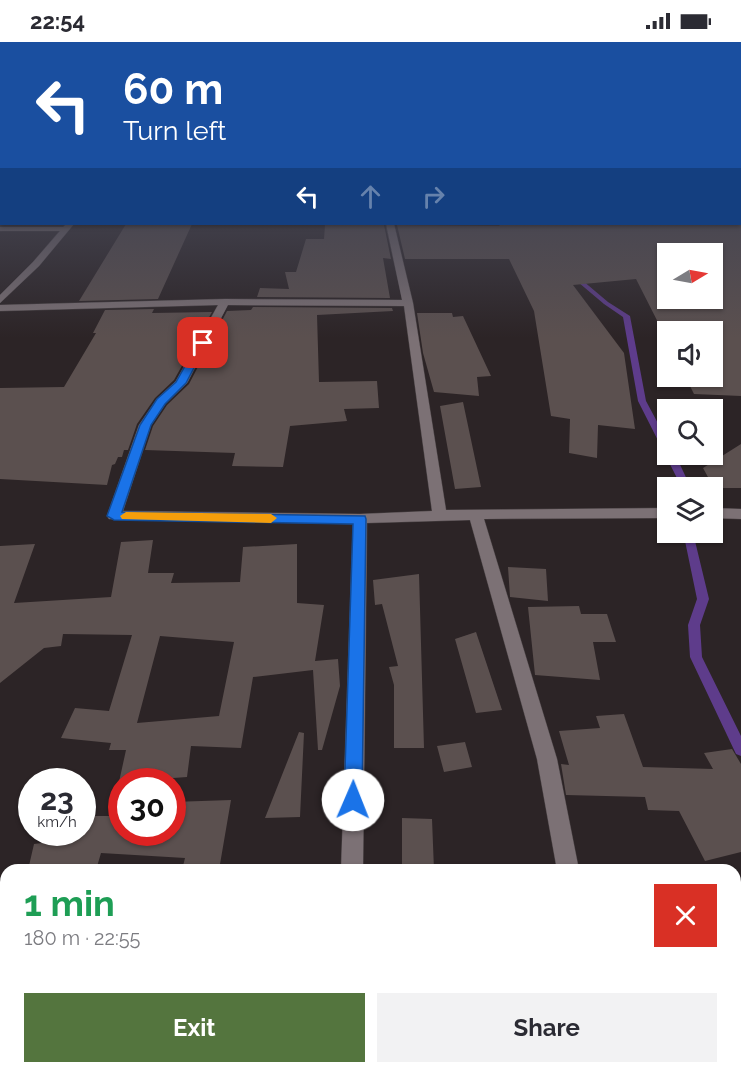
<!DOCTYPE html>
<html lang="en">
<head>
<meta charset="utf-8">
<style>
  :root { --surface:#fff; --page:#f2f2f3; --text:#2b2b33; --muted:#7c7c81; --accent:#54753e }
  body { margin:0; font-family:Raleway,sans-serif; background:var(--page); color:var(--text); height:100vh; display:flex; flex-direction:column; font-size:22px; white-space:nowrap }
  * { box-sizing:border-box; margin:0 }
  p { font-size:20px; color:var(--muted) }
  .icon { flex:none; width:33px; height:33px; fill:none; stroke:currentColor; stroke-width:2; stroke-linecap:round; stroke-linejoin:round }
  .map { position:relative; flex:1; overflow:hidden }
  .drawer { position:absolute; left:0px; top:822px; width:741px; height:210px; display:flex; flex-direction:column; background:var(--surface); border-radius:18px 18px 0 0; box-shadow:0 2px 4px #0004 }
  .drawer>* { flex:none }
  .guide { position:absolute; left:0px; top:0px; width:741px; height:183px; box-shadow:0 2px 4px #0004; background:#1a4fa0; color:#fff; overflow:hidden }
  .needle { width:39px; rotate:80deg }
  .controls { position:absolute; left:657px; top:201px; display:grid; gap:12px }
  .controls a { display:grid; place-items:center; width:66px; height:66px; border-radius:0px; background:var(--surface); box-shadow:0 2px 4px #0004; font-size:30px }
  .speed { position:absolute; left:18px; top:726px; display:flex; gap:12px; font-size:30px; font-weight:700; text-align:center }
  .speed>* { display:grid; place-content:center; width:78px; height:78px; border-radius:50%; background:var(--surface); box-shadow:0 2px 4px #0004; line-height:1 }
  .speed small { font-size:15px; font-weight:400 }
  .speed .limit { border:9px solid #d22; background:#fff; color:#111 }
  .pin { position:absolute; display:grid; place-items:center; width:51px; height:51px; color:#fff; margin:-26px; border-radius:12px; box-shadow:0 3px 9px #0006 }
  .me { position:absolute; width:66px; margin:-33px; rotate:1deg; stroke-linejoin:round; filter:drop-shadow(0 0 4px #0008) }
  .turn { display:flex; align-items:center; gap:21px; height:126px; padding:0 24px; font-size:27px }
  .turn .icon { width:78px; height:78px; stroke-width:2.5 }
  .turn b { display:block; font-size:42px; line-height:51px }
  .lanes { display:flex; align-items:center; height:57px; padding:0 24px; background:#0003; justify-content:center; gap:30px; direction:ltr }
  .lanes .off { opacity:.35 }
  .round { display:grid; place-items:center; flex:none; width:63px; height:63px; border-radius:0px; background:var(--page) }
  .overview { display:flex; align-items:center; justify-content:space-between; height:102px; padding:0 24px }
  h1 { font-size:36px; font-weight:700; line-height:45px; color:#1e9e55 }
  .primary-button { display:flex; gap:12px; margin-top:auto; padding:12px 24px }
  .primary-button a { flex:1; height:69px; border-radius:0px; background:var(--accent); color:#fff; font-size:24px; font-weight:700; line-height:69px; text-align:center }
  .primary-button a+a { background:var(--page); color:var(--text) }
  .status { display:flex; justify-content:space-between; align-items:center; height:42px; padding:0 30px; background:var(--surface); direction:ltr }
  .status svg { height:16px; fill:currentColor }
  .map>svg:first-child { display:block }
</style>
</head>
<body>
<div class="status"><b>22:54</b><svg viewBox="0 0 49 12"><path d="M0 12V9h3v3zM5 12V6h3v6zM10 12V3h3v9zM15 12V0h3v12zM26 1h20v11H26zM47 4h2v5h-2z"/></svg></div>
<div class="map">
<svg width="741" height="1032" viewBox="0 0 741 1032">
  <rect width="100%" height="100%" fill="#2c2426"/>
  <g fill="none" stroke-linecap="round" stroke-linejoin="round">
    <path fill="#5e3c8b" fill-rule="evenodd" d="M 572,233 L 576,233 L 608,260 L 630,274 L 646,359 L 668,400 L 668,412 L 675,412 L 691,446 L 682,446 L 638,359 L 623,275 L 604,262 L 572,235 Z
      M 685,490 L 695,490 L 695,499 L 709,557 L 700,583 L 702,615 L 741,694 L 741,714 L 736,712 L 690,615 L 688,583 L 697,557 L 685,499 Z"/>
  </g>
  <path fill="#5b504f" fill-rule="evenodd" d="M 126,182 L 192,182 L 158,257 L 79,259 Z
    M 374,182 L 384,183 L 391,217 L 383,216 L 390,256 L 257,255 L 260,246 L 289,247 L 285,230 L 296,230 L 306,197 L 324,197 L 325,183 Z
    M 498,182 L 741,182 L 741,354 L 694,352 L 685,334 L 712,334 L 712,290 L 668,290 L 668,300 L 636,237 L 573,243 L 624,311 L 635,387 L 598,383 L 597,416 L 569,411 L 570,377 L 551,374 L 534,269 L 509,217 L 405,217 L 397,183 L 500,184 ZM 668,212 L 712,212 L 712,256 L 668,256 Z
    M 253,265 L 392,266 L 393,269 L 317,273 L 319,340 L 377,339 L 379,366 L 344,367 L 347,379 L 290,384 L 283,425 L 232,424 L 235,411 L 145,408 L 153,384 L 167,363 L 189,342 L 227,269 L 251,268 Z
    M 154,267 L 152,271 L 212,270 L 174,338 L 155,356 L 137,382 L 128,408 L 124,408 L 122,415 L 118,415 L 115,422 L 112,423 L 107,443 L 0,437 L 0,346 L 64,345 L 96,291 L 93,291 L 105,268 Z
    M 417,271 L 452,271 L 453,275 L 463,274 L 491,334 L 477,335 L 479,354 L 434,350 L 423,311 Z
    M 463,360 L 481,445 L 455,447 L 440,364 Z
    M 741,402 L 741,446 L 714,446 L 703,426 Z
    M 153,498 L 148,531 L 174,531 L 171,541 L 240,540 L 243,505 L 297,502 L 297,561 L 324,563 L 315,619 L 338,617 L 340,644 L 322,708 L 318,708 L 313,628 L 253,635 L 241,706 L 191,704 L 187,735 L 119,740 L 126,708 L 109,708 L 111,701 L 61,696 L 75,666 L 109,669 L 132,593 L 63,592 L 61,604 L 44,606 L 0,641 L 0,504 L 35,502 L 14,561 L 111,555 L 121,500 ZM 160,594 L 234,600 L 219,674 L 137,681 Z
    M 508,525 L 546,527 L 548,559 L 510,555 Z
    M 419,532 L 424,706 L 394,706 L 394,643 L 389,625 L 398,624 L 382,562 L 375,563 L 373,538 Z
    M 579,564 L 581,572 L 607,572 L 616,600 L 593,600 L 600,638 L 535,633 L 528,565 Z
    M 476,590 L 502,668 L 476,671 L 455,597 Z
    M 624,672 L 643,725 L 713,727 L 704,711 L 732,707 L 741,722 L 741,810 L 705,819 L 679,769 L 648,768 L 645,755 L 566,753 L 561,722 L 569,723 L 559,689 L 600,686 L 596,674 Z
    M 299,690 L 304,691 L 300,775 L 265,776 Z
    M 465,700 L 472,725 L 444,730 L 437,704 Z
    M 231,758 L 219,828 L 182,828 L 185,816 L 101,811 L 96,828 L 28,828 L 34,802 L 73,797 L 75,790 L 82,790 L 82,774 L 122,774 L 122,790 L 172,790 L 172,760 Z
    M 402,776 L 432,777 L 434,828 L 402,828 Z"/>
  <g fill="none" stroke-linecap="round" stroke-linejoin="round">
    <g stroke="#494244" stroke-width="1">
      <path id="minor" d="M 386,182 L 394,182 L 413,261 L 446,468 L 668,466 L 668,476 L 484,477 L 557,717 L 579,828 L 557,828 L 537,717 L 470,478 L 367,481 L 363,828 L 341,828 L 353,482 L 109,477 L 107,474 L 139,383 L 157,357 L 176,339 L 218,263 L 0,269 L 0,263 L 225,257 L 402,258 ZM 228,263 L 404,264 L 432,469 L 360,472 L 123,469 L 151,383 L 165,362 L 187,341 Z
        M 0,185 L 64,185 L 68,187 L 64,189 L 0,189 Z
        M 712,466 L 741,467 L 741,477 L 712,476 Z
        M 331,1026 L 357,1026 L 356,1032 L 330,1032 Z
        M 587,1026 L 613,1026 L 614,1032 L 588,1032 Z"/>
    </g>
    <g stroke="#494244" stroke-width="1">
      <path id="tertiary" d="M 66,182 L 74,182 L 39,224 L 0,261 L 0,253 L 33,220 Z"/>
    </g>
    <use href="#minor" fill="#7c7175" fill-rule="evenodd"/>
    <use href="#tertiary" fill="#7c7175" fill-rule="evenodd"/>
  </g>
  <linearGradient id="sky" x2="0" y2="1"><stop stop-color="#181415"/><stop offset="0.51" stop-color="#454552"/><stop offset="1" stop-color="#454552" stop-opacity="0"/></linearGradient>
  <rect width="741" height="296" fill="url(#sky)"/>
  <path fill="#1a73e8" stroke="#114b97" stroke-width="1.5" d="M 203,298 L 207,301 L 186,341 L 165,362 L 151,383 L 122,470 L 365,474 L 366,477 L 362,758 L 360,764 L 353,767 L 347,764 L 344,758 L 353,482 L 114,478 L 107,474 L 140,383 L 157,357 L 176,340 L 198,301 Z"/>
  <path fill="#f59e0b" d="M 126,470 L 271,472 L 277,476 L 271,481 L 122,477 L 120,474 Z"/>
</svg>
<div class="controls">
<a><svg class="needle" viewBox="-14 -14 28 28"><path d="M0-13l5 13h-10z" fill="#e53935"/><path d="M0 13l5-13h-10z" fill="#7c7c81"/></svg></a>
<a><svg class="icon" aria-label="sound" viewBox="0 0 24 24"><path d="M4 9h4l5-4v14l-5-4H4zM17 9q2 3 0 6"/></svg></a>
<a><svg class="icon" aria-label="search" viewBox="0 0 24 24"><circle cx="10" cy="10" r="6"/><path d="M15 15l6 6"/></svg></a>
<a><svg class="icon" aria-label="layers" viewBox="0 0 24 24"><path d="M12 4l9 5-9 5-9-5zM3 14l9 5 9-5"/></svg></a>
</div>
<div class="speed"><div>23<small>km/h</small></div><div class="limit">30</div></div>
<div class="pin" style="left:203px;top:301px;background:#d93025"><svg class="icon" aria-label="arrive" viewBox="0 0 24 24"><path d="M6 21V4h12l-3 4 3 4H6"/></svg></div>
<svg class="me" style="left:353px;top:758px" viewBox="-20 -20 40 40"><circle r="19" fill="#fff"/><path d="M0-13L10 11 0 6-10 11z" fill="#1a73e8"/></svg>
<div class="guide">
<div class="turn"><svg class="icon" aria-label="left" viewBox="0 0 24 24"><path d="M17 20v-9H6M10 6l-5 5 5 5"/></svg><div><b>60 m</b>Turn left</div></div>
<div class="lanes"><svg class="icon" aria-label="left" viewBox="0 0 24 24"><path d="M17 20v-9H6M10 6l-5 5 5 5"/></svg><svg class="icon off" aria-label="ahead" viewBox="0 0 24 24"><path d="M12 20V5M6 11l6-6 6 6"/></svg><svg class="icon off" aria-label="right" viewBox="0 0 24 24"><path d="M7 20v-9h11M14 6l5 5-5 5"/></svg></div>
</div>
<section class="drawer">
<div class="overview"><div><h1>1 min</h1><p>180 m · 22:55</p></div><a class="round" style="background:#d93025;color:#fff"><svg class="icon" aria-label="close" viewBox="0 0 24 24"><path d="M6 6l12 12M18 6L6 18"/></svg></a></div>
<div class="primary-button"><a>Exit</a><a>Share</a></div>
</section>
</div>
</body>
</html>
